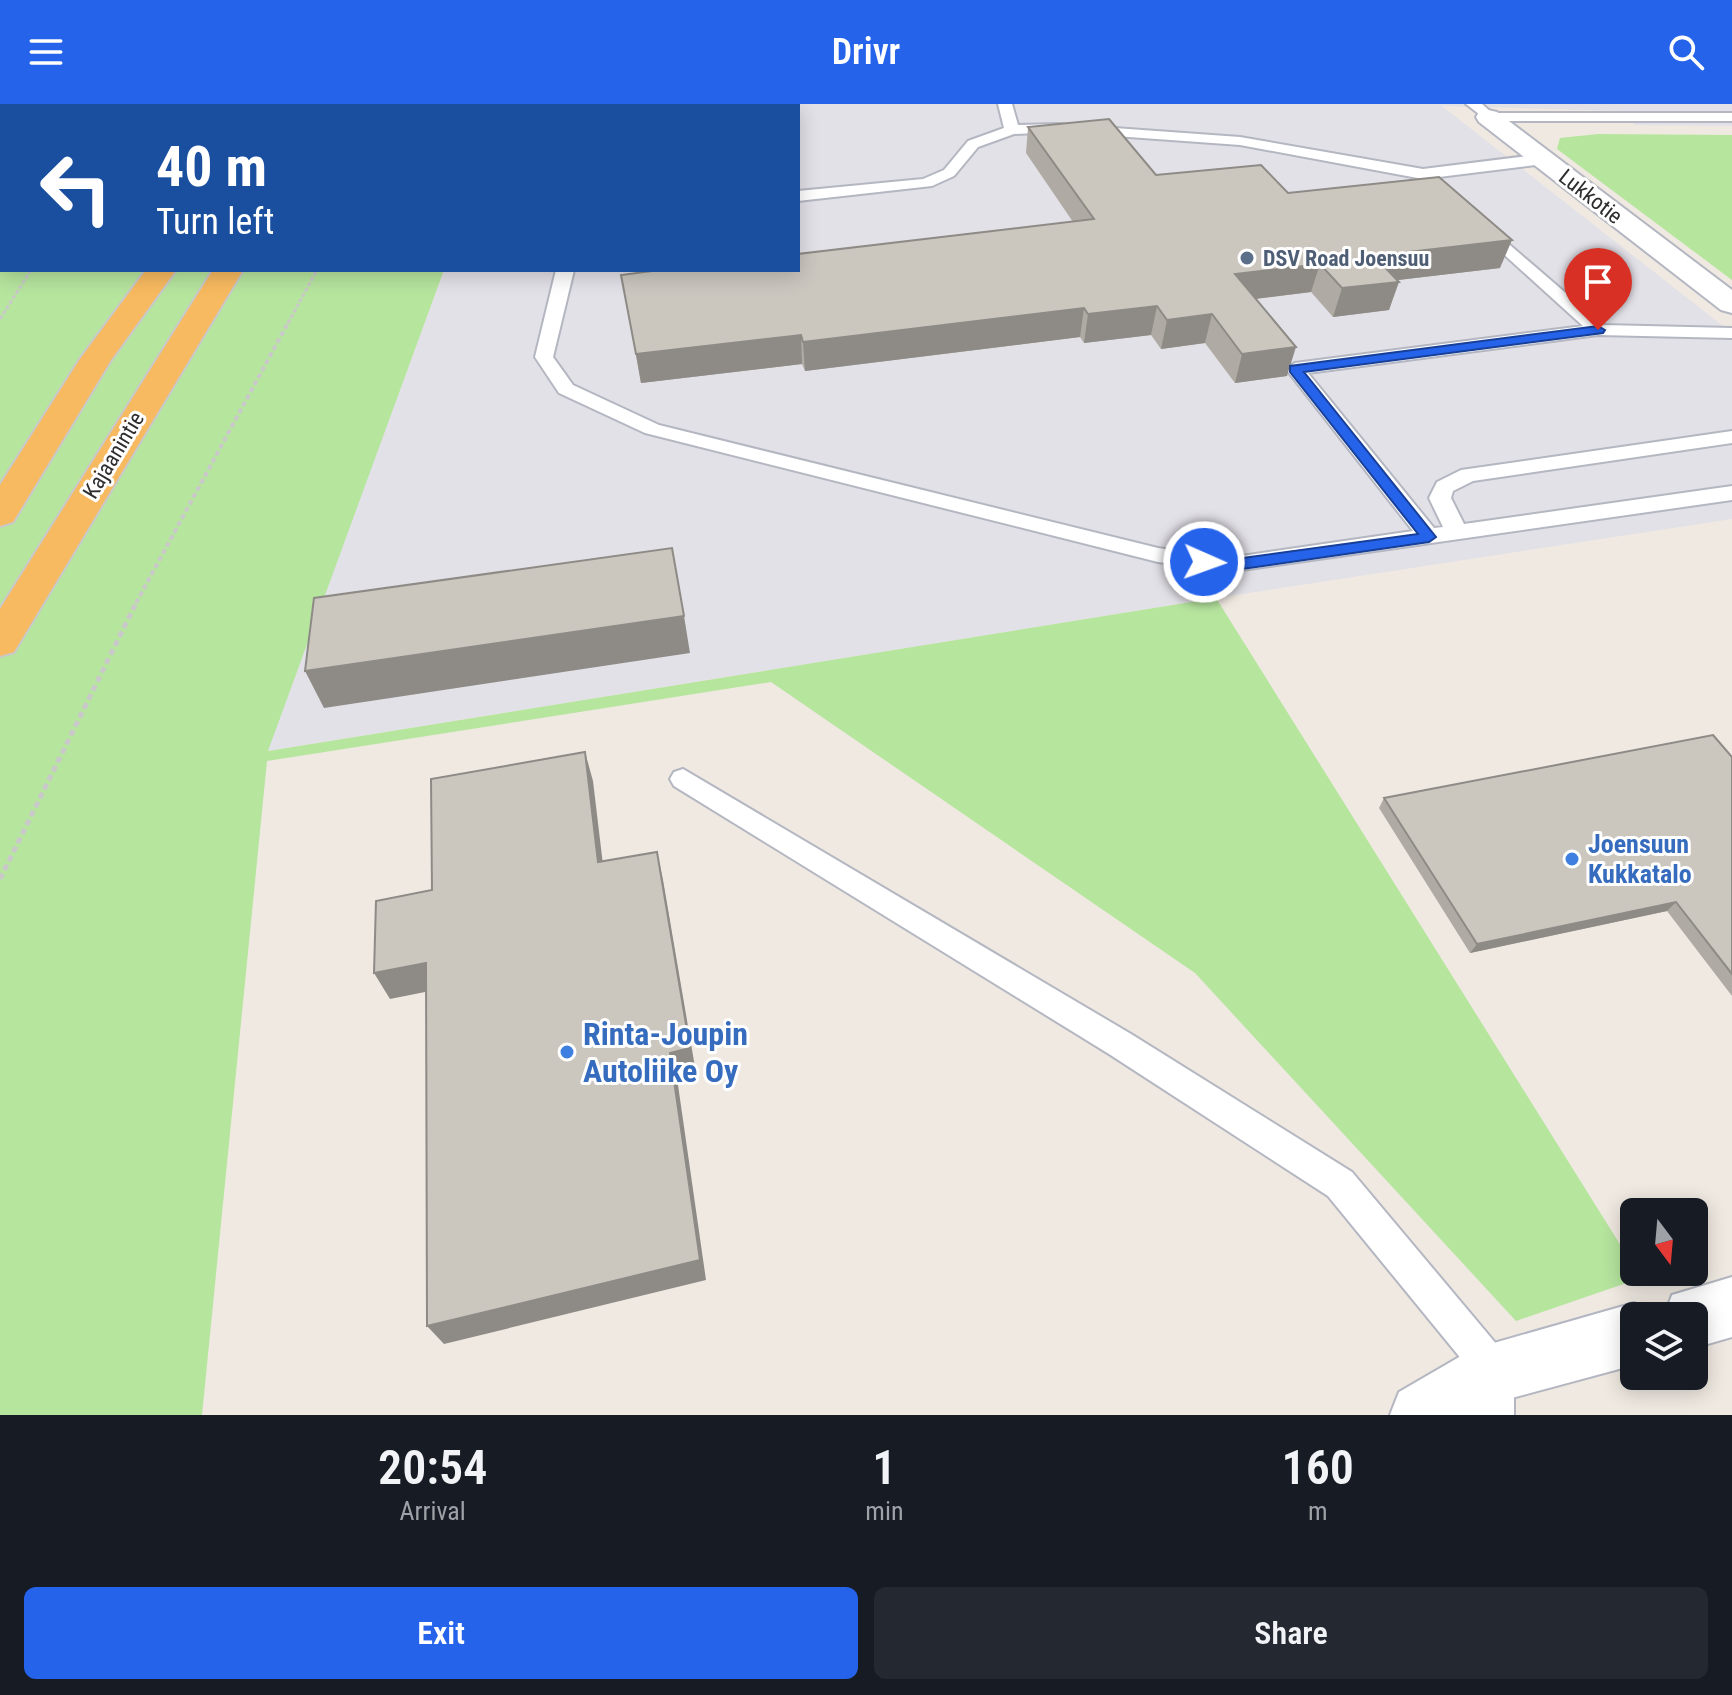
<!DOCTYPE html>
<html lang="en">
<head>
<meta charset="utf-8">
<style>
  :root { --surface:#171b24; --page:#242831; --text:#f1f3f6; --muted:#9ea1a6; --accent:#2563eb }
  body { margin:0; font-family:"Roboto Condensed",sans-serif; background:var(--page); color:var(--text); height:100vh; display:flex; flex-direction:column; font-size:30px; white-space:nowrap }
  * { box-sizing:border-box; margin:0 }
  p { font-size:26px; color:var(--muted) }
  .icon { flex:none; width:44px; height:44px; fill:none; stroke:currentColor; stroke-width:2; stroke-linecap:round; stroke-linejoin:round }
  .map { position:relative; height:1311px; overflow:hidden }
  .panel { display:flex; flex-direction:column; background:var(--surface); flex:1 }
  .panel>* { flex:none }
  .top-card { position:absolute; left:0px; top:0px; width:800px; height:168px; box-shadow:0 4px 20px #0003; background:#1a4fa0; color:#fff; overflow:hidden }
  .needle { width:52px; rotate:164deg }
  .buttons { position:absolute; left:1620px; top:1094px; display:grid; gap:16px }
  .buttons a { display:grid; place-items:center; width:88px; height:88px; border-radius:12px; background:var(--surface); box-shadow:0 4px 20px #0003; font-size:40px }
  .pin { position:absolute; display:grid; place-items:center; width:68px; height:68px; color:#fff; margin:-82px -34px; border-radius:50% 50% 50% 0; rotate:-45deg; box-shadow:0 0 8px #0007 }
  .pin .icon { rotate:45deg }
  .me { position:absolute; width:88px; margin:-44px; rotate:92deg; stroke-linejoin:round; filter:drop-shadow(0 0 6px #0008) }
  .turn { display:flex; align-items:center; gap:28px; height:168px; padding:0 24px; font-size:36px }
  .turn .icon { width:104px; height:104px; stroke-width:2.5 }
  .turn b { display:block; font-size:56px; line-height:68px }
  .eta { display:flex; justify-content:space-evenly; align-items:center; height:136px; text-align:center }
  .eta b { font-size:48px; font-weight:600; line-height:56px }
  .action { display:flex; gap:16px; margin-top:auto; padding:16px 24px }
  .action a { flex:1; height:92px; border-radius:12px; background:var(--accent); color:#fff; font-size:32px; font-weight:600; line-height:92px; text-align:center }
  .action a+a { background:var(--page); color:var(--text) }
  header { display:flex; justify-content:space-between; align-items:center; height:104px; padding:0 24px; background:var(--accent); color:#fff; font-size:36px; font-weight:600 }
  .map>svg:first-child { display:block }
</style>
</head>
<body>
<header><svg class="icon" aria-label="menu" viewBox="0 0 24 24"><path d="M4 6h16M4 12h16M4 18h16"/></svg>Drivr<svg class="icon" aria-label="search" viewBox="0 0 24 24"><circle cx="10" cy="10" r="6"/><path d="M15 15l6 6"/></svg></header>
<div class="map">
<svg width="1732" height="1311" viewBox="0 0 1732 1311">
  <rect width="100%" height="100%" fill="#efe9e1"/>
  <path fill="#e3e1e8" d="M 505,0 L 1732,0 L 1732,22 L 1635,21 L 1621,7 L 1442,2 L 1732,229 L 1732,415 L 1216,494 L 267,647 L 444,166 L 798,166 L 798,2 Z"/>
  <path fill="#b6e59e" d="M 0,0 L 505,0 L 2,2 L 2,166 L 444,166 L 268,647 L 1216,494 L 1641,1174 L 1516,1217 L 1195,869 L 771,578 L 267,657 L 202,1311 L 0,1311 Z
    M 1598,30 L 1732,31 L 1732,176 L 1557,45 L 1560,34 Z"/>
  <g fill="none" stroke-linecap="round" stroke-linejoin="round">
    <g stroke="#b4b7c1" stroke-width="4">
      <path id="service" d="M 666,0 L 680,0 L 680,2 L 666,2 Z
        M 998,0 L 1012,0 L 1018,21 L 1059,20 L 1240,33 L 1423,65 L 1543,50 L 1551,55 L 1543,60 L 1423,75 L 1240,41 L 1059,28 L 1014,30 L 978,43 L 954,72 L 932,82 L 798,97 L 798,87 L 923,75 L 944,66 L 968,37 L 1004,24 Z
        M 1466,0 L 1482,0 L 1492,9 L 1732,9 L 1732,17 L 1488,17 Z
        M 1483,118 L 1603,221 L 1732,224 L 1732,234 L 1598,231 L 1308,269 L 1434,424 L 1443,423 L 1429,394 L 1437,378 L 1461,366 L 1732,327 L 1732,339 L 1473,377 L 1453,387 L 1451,394 L 1464,420 L 1732,382 L 1732,396 L 1228,468 L 1158,458 L 645,329 L 559,289 L 535,253 L 556,166 L 574,166 L 553,253 L 573,281 L 659,321 L 1158,444 L 1228,454 L 1413,427 L 1286,265 L 1295,259 L 1583,222 L 1477,126 L 1475,123 Z
        M 683,665 L 1131,930 L 1352,1068 L 1508,1254 L 1514,1267 L 1514,1311 L 1476,1311 L 1476,1273 L 1328,1092 L 1109,950 L 674,682 L 670,675 L 674,668 Z"/>
    </g>
    <g stroke="#b4b7c1" stroke-width="4">
      <path id="minor" d="M 1488,6 L 1497,8 L 1732,186 L 1732,209 L 1721,206 L 1479,18 L 1476,13 L 1479,8 Z
        M 1732,1173 L 1732,1233 L 1694,1244 L 1694,1212 L 1664,1212 L 1672,1191 Z
        M 1634,1199 L 1657,1212 L 1634,1212 L 1634,1261 L 1508,1295 L 1482,1311 L 1390,1311 L 1399,1288 L 1473,1245 Z"/>
    </g>
    <g stroke="#c9c9c9" stroke-width="4">
      <path id="trunk" d="M 146,166 L 176,166 L 111,256 L 13,418 L 0,422 L 0,381 L 80,255 Z
        M 213,166 L 243,166 L 14,548 L 0,552 L 0,505 Z"/>
    </g>
    <path stroke="#c9c9c9" stroke-width="3" stroke-dasharray="4 2" stroke-linecap="butt" d="M 0,215 L 31,166
      M 288,219 L 317,166"/>
    <path stroke="#c9c9c9" stroke-width="4" stroke-dasharray="5 3" stroke-linecap="butt" d="M 136,499 L 289,217"/>
    <path stroke="#c9c9c9" stroke-width="5" stroke-dasharray="6 4" stroke-linecap="butt" d="M 0,775 L 137,497"/>
    <use href="#service" fill="#fff" fill-rule="evenodd"/>
    <use href="#minor" fill="#fff" fill-rule="evenodd"/>
    <use href="#trunk" fill="#f8ba60" fill-rule="evenodd"/>
  </g>
  <path fill="#afaba4" d="M 1028,23 L 1156,71 L 1288,89 L 1500,164 L 1398,176 L 1389,206 L 1333,213 L 1311,188 L 1256,195 L 1287,272 L 1235,279 L 1205,239 L 1161,245 L 1151,231 L 1084,239 L 1080,233 L 805,267 L 802,260 L 641,279 L 621,171 L 1073,118 L 1026,49 Z
    M 1732,653 L 1732,892 L 1667,807 L 1470,849 L 1379,704 L 1384,694 Z"/>
  <path fill="#8e8b86" d="M 623,0 L 636,0 L 636,2 L 623,2 Z
    M 1512,136 L 1500,164 L 1364,180 L 1374,152 Z
    M 1320,160 L 1311,188 L 1228,198 L 1235,170 Z
    M 1399,178 L 1389,206 L 1333,213 L 1342,184 Z
    M 1157,202 L 1151,231 L 1084,239 L 1088,210 Z
    M 1084,204 L 1080,233 L 805,267 L 803,238 Z
    M 1212,210 L 1205,239 L 1161,245 L 1167,216 Z
    M 801,231 L 802,260 L 641,279 L 636,250 Z
    M 1296,243 L 1287,272 L 1235,279 L 1242,250 Z
    M 684,512 L 690,549 L 324,604 L 305,567 Z
    M 585,648 L 593,677 L 606,786 L 598,758 Z
    M 657,748 L 663,776 L 696,969 L 677,974 L 706,1176 L 444,1240 L 427,1222 L 670,949 Z
    M 1676,798 L 1667,807 L 1470,849 L 1477,840 Z
    M 426,859 L 440,885 L 390,895 L 374,869 Z"/>
  <path fill="#cbc7bf" stroke="#8e8b86" stroke-width="2" d="M 502,0 L 623,0 L 623,2 L 501,2 Z
    M 1109,15 L 1156,71 L 1261,61 L 1288,89 L 1439,73 L 1512,136 L 1374,152 L 1399,178 L 1342,184 L 1320,160 L 1235,170 L 1296,243 L 1242,250 L 1212,210 L 1167,216 L 1157,202 L 1088,210 L 1084,204 L 803,238 L 801,231 L 636,250 L 621,171 L 660,166 L 798,166 L 798,150 L 1094,115 L 1028,23 Z
    M 672,444 L 684,512 L 305,567 L 314,494 Z
    M 1713,631 L 1732,653 L 1732,870 L 1676,798 L 1477,840 L 1384,694 Z
    M 585,648 L 598,758 L 657,748 L 690,944 L 670,949 L 700,1156 L 427,1222 L 426,859 L 374,869 L 376,797 L 432,786 L 431,675 Z"/>
  <path fill="#2563eb" stroke="#184099" stroke-width="2" d="M 1598,222 L 1605,226 L 1603,229 L 1304,268 L 1436,433 L 1429,438 L 1228,467 L 1199,462 L 1197,458 L 1204,453 L 1228,456 L 1418,430 L 1290,268 L 1290,262 Z"/>
  <circle fill="#5c6f8a" stroke="#fff" stroke-width="3" cx="1247" cy="154" r="8"/>
  <g fill="#3f7fe0" stroke="#fff" stroke-width="3">
    <circle cx="1572" cy="755" r="8"/>
    <circle cx="567" cy="948" r="8"/>
  </g>
  <g text-anchor="middle" stroke-width="6" stroke-linejoin="round" paint-order="stroke">
    <g font-size="22" fill="#2e2e2e" stroke="#fff">
      <text transform="translate(1591 92) rotate(38)" y="8">Lukkotie</text>
      <text transform="translate(113 351) rotate(-59)" y="8">Kajaanintie</text>
    </g>
    <g font-size="22" font-weight="bold" fill="#4e5e75" stroke="#fff" text-anchor="start">
      <text x="1263" y="162">DSV Road Joensuu</text>
    </g>
    <g font-size="26" font-weight="bold" fill="#366cbe" stroke="#fff" text-anchor="start">
      <text x="1588" y="749">Joensuun<tspan x="1588" dy="30">Kukkatalo</tspan></text>
    </g>
    <g font-size="32" font-weight="bold" fill="#366cbe" stroke="#fff" text-anchor="start">
      <text x="583" y="941">Rinta-Joupin<tspan x="583" dy="37">Autoliike Oy</tspan></text>
    </g>
  </g>
</svg>
<div class="buttons">
<a><svg class="needle" viewBox="-14 -14 28 28"><path d="M0-13l5 13h-10z" fill="#e53935"/><path d="M0 13l5-13h-10z" fill="#9ea1a6"/></svg></a>
<a><svg class="icon" aria-label="layers" viewBox="0 0 24 24"><path d="M12 4l9 5-9 5-9-5zM3 14l9 5 9-5"/></svg></a>
</div>
<div class="pin" style="left:1598px;top:226px;background:#d93025"><svg class="icon" aria-label="arrive" viewBox="0 0 24 24"><path d="M6 21V4h12l-3 4 3 4H6"/></svg></div>
<svg class="me" style="left:1204px;top:458px" viewBox="-20 -20 40 40"><circle r="17" fill="#2563eb" stroke="#fff" stroke-width="3"/><path d="M0-11L8 9 0 5-8 9z" fill="#fff"/></svg>
<div class="top-card">
<div class="turn"><svg class="icon" aria-label="left" viewBox="0 0 24 24"><path d="M17 20v-9H6M10 6l-5 5 5 5"/></svg><div><b>40 m</b>Turn left</div></div>
</div>
</div>
<section class="panel">
<div class="eta">
<div><b>20:54</b><p>Arrival</p></div>
<div><b>1</b><p>min</p></div>
<div><b>160</b><p>m</p></div>
</div>
<div class="action"><a>Exit</a><a>Share</a></div>
</section>
</body>
</html>
